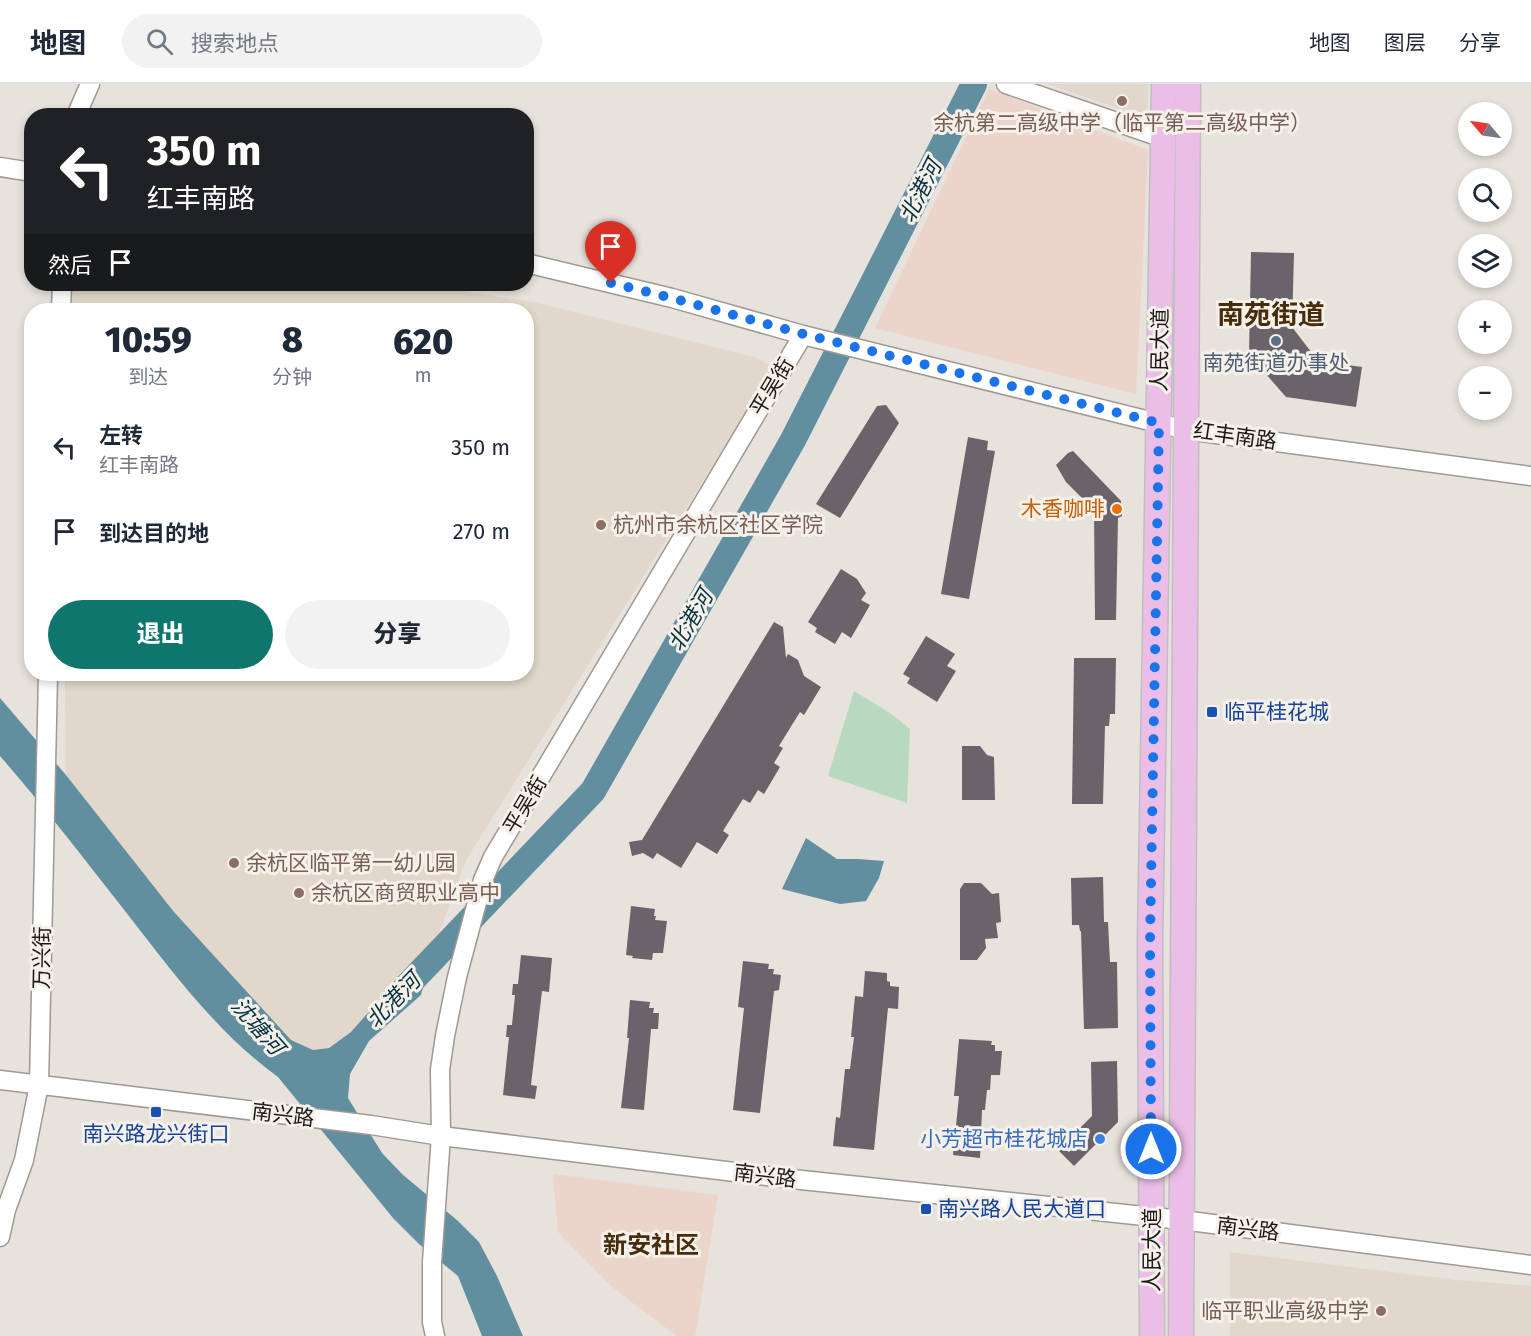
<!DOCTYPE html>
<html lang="zh">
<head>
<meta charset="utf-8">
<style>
  :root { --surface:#fff; --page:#f2f2f3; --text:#1f2937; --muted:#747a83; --line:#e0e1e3; --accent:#0f766e }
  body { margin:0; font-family:"Fira Sans","Noto Sans SC",sans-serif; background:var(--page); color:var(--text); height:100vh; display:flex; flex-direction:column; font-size:22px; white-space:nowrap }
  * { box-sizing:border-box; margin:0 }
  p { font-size:20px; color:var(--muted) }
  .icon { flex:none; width:33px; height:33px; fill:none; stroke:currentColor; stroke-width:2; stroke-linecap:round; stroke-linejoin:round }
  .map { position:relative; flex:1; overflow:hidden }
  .details { position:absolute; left:24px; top:219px; width:510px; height:378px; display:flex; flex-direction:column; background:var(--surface); border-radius:24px; box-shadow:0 3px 9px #0003 }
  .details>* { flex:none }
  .banner { position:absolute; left:24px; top:24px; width:510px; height:183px; border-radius:24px; box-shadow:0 3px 9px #0003; background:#202124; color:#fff; overflow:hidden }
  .needle { width:39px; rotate:299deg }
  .fabs { position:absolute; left:1458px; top:18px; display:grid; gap:12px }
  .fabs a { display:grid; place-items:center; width:54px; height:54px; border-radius:50%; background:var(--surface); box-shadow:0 3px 9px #0003; font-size:30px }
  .pin { position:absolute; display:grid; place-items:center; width:51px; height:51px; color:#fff; margin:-62px -26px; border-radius:50% 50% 50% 0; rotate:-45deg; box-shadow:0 0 6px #0007 }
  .pin .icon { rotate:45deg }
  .me { position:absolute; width:66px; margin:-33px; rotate:0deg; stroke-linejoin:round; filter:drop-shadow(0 0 4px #0008) }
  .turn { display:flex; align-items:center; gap:21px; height:126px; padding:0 24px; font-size:27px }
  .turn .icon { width:78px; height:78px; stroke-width:2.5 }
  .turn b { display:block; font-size:42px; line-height:51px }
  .then { display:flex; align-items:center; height:57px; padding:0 24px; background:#0003; gap:12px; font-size:22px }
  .eta { display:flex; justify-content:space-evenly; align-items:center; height:102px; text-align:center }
  .eta b { font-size:36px; font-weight:800; line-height:42px }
  .primary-button { display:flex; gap:12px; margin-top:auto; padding:12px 24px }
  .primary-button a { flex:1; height:69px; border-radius:36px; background:var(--accent); color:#fff; font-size:24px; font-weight:800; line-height:69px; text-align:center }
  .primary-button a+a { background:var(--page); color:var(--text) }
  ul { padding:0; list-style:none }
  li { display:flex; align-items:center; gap:18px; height:84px; padding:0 24px }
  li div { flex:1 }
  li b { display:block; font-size:22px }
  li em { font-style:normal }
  header { display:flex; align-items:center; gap:36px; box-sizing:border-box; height:84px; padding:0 30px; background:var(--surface); border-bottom:2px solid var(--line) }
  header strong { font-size:28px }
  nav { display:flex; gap:33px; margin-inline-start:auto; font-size:21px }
  .search { width:420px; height:54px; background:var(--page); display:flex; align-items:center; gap:15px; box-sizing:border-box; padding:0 21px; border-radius:33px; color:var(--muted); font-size:22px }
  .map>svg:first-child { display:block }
</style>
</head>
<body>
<header>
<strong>地图</strong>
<div class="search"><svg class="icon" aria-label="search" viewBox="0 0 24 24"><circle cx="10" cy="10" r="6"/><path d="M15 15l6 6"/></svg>搜索地点</div>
<nav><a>地图</a><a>图层</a><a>分享</a></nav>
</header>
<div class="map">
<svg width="1531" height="1252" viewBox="0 0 1531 1252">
  <rect width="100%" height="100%" fill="#e7e2dc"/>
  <path fill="#ebd4c9" d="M 989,5 L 1148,66 L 1136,310 L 875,244 Z
    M 553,1090 L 718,1111 L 695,1252 L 677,1252 L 612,1203 L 558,1148 Z"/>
  <path fill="#e1d7ca" d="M 1047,0 L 1148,0 L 1147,34 Z
    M 63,200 L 419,200 L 538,219 L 754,273 L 768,280 L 768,293 L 466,776 L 431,871 L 366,931 L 351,948 L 328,964 L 313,966 L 291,956 L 174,828 L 66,691 L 65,590 L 526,590 L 526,226 L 63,226 Z
    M 1230,1168 L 1456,1196 L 1531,1202 L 1531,1252 L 1230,1252 Z"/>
  <path fill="#b9d9bf" d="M 854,607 L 893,631 L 910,645 L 907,719 L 828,692 Z"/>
  <path fill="#628fa0" d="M 0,614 L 66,691 L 174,828 L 291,956 L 313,966 L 329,964 L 351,948 L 366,931 L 431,871 L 421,911 L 369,957 L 350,990 L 348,1014 L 382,1069 L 402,1090 L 458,1137 L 479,1158 L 497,1192 L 523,1252 L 482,1252 L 458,1192 L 419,1160 L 393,1134 L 278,993 C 220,951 176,893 132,836 C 89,781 46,725 0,672 Z
    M 806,754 L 837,775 L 858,775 L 884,777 L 879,794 L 866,817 L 840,820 L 782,805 Z"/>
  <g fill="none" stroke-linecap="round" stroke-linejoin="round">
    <path stroke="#628fa0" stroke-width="26" d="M 406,903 L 593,707 L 793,356 L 974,0"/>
  </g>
  <path fill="#69646a" d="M 1251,168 L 1294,169 L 1292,243 L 1318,277 L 1362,283 L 1356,323 L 1286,313 L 1249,271 Z
    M 886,321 L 899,339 L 840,434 L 816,420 L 877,322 Z
    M 968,353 L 988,357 L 987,366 L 995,367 L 969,515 L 941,510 Z
    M 1073,367 L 1121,417 L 1122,432 L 1118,434 L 1116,536 L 1095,536 L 1094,426 L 1066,398 L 1056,381 L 1068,369 Z
    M 841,485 L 857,495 L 866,509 L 861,516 L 870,521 L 851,554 L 842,548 L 835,560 L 815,548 L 817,544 L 808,538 Z
    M 774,538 L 783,543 L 786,574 L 788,570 L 798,576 L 804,592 L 821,603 L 804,631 L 800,628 L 779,662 L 783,664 L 774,679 L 780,683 L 764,710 L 758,706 L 750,719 L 743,715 L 723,747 L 729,751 L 717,770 L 697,758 L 681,784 L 657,769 L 653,775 L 643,769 L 632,772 L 629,758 L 642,756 Z
    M 926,552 L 955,570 L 947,582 L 956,587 L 937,618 L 907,599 L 910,594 L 903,590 Z
    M 1074,574 L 1116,574 L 1115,630 L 1110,630 L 1109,642 L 1105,642 L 1103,720 L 1072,720 Z
    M 962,662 L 980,662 L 987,671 L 994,673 L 995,716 L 962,716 Z
    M 1103,793 L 1104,838 L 1108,838 L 1110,878 L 1117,878 L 1118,944 L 1084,945 L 1081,847 L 1080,847 L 1079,841 L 1072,841 L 1071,794 Z
    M 964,799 L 981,799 L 992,810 L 999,809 L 1001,838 L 996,839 L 998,854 L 985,855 L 986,864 L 977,876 L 960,876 L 960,805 Z
    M 631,822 L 655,825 L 654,832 L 656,832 L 655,836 L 667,837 L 663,869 L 653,869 L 652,876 L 632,874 L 633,872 L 626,871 Z
    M 521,871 L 552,874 L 549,908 L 542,907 L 531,1001 L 537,1002 L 535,1015 L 503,1011 L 509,953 L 506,953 L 507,941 L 512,941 L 515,911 L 512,911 L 513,900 L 518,900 Z
    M 743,877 L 769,880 L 768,885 L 774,885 L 773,890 L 781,891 L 779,906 L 774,907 L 760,1029 L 733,1026 L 744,924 L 738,923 Z
    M 865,887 L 887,889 L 887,897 L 890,898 L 890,902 L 899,903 L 898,925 L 888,924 L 874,1066 L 833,1062 L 836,1033 L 840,1034 L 845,985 L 850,985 L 854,953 L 851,953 L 855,912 L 863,913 Z
    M 630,916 L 650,918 L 649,924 L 654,924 L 653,929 L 659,929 L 658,945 L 651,945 L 644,1026 L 621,1024 L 629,954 L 627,954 Z
    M 959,955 L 992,957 L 991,961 L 995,961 L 995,967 L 1002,967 L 1000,991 L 991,991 L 990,1006 L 987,1006 L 985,1026 L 982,1026 L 980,1074 L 953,1071 L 959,1012 L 954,1012 Z
    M 1117,977 L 1118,1038 L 1074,1082 L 1058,1066 L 1092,1032 L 1091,978 Z"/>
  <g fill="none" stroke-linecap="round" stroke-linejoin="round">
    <g stroke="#9e9993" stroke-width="21">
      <path id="minor" d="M 1006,0 L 1163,54
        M 76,32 L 90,0
        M 0,83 L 32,88
        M 526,179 L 672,214 L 803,251 L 1186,346 L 1531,392
        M 61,226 L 62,200
        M 0,996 L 371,1041 L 441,1052 L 792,1095 L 1182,1136 L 1531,1181
        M 0,1153 L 6,1126 L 24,1076 L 39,1001 L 48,590
        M 435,1252 L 432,1238 L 432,1178 L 441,1052 L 440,986 L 445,952 L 457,893 L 483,796 L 493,773 L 803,251"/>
    </g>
    <g stroke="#bfbfbe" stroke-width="27">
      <path id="major" d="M 1152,1252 L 1150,859 L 1164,0
        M 1181,1252 L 1188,0"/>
    </g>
    <use href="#minor" stroke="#fff" stroke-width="18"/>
    <use href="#major" stroke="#ebbee7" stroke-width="24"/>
  </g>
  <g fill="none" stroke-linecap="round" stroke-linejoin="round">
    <path stroke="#1a73e8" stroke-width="10" stroke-dasharray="0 18" d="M 611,199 L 672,214 L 803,250 L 1159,339 L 1150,859 L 1151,1065"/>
  </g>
  <g fill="#8d6e63" stroke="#f5f0e9" stroke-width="2">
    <circle cx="1122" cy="17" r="6"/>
    <circle cx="601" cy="441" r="6"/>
    <circle cx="234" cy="779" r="6"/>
    <circle cx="299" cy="809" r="6"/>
    <circle cx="1381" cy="1227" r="6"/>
  </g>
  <circle fill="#5c6f8a" stroke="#f5f0e9" stroke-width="2" cx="1276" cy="257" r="6"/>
  <circle fill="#e8710a" stroke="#f5f0e9" stroke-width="2" cx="1117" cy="425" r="6"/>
  <g fill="#1a4fb4" stroke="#f5f0e9" stroke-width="2">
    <rect x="1206" y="622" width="12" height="12" rx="3"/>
    <rect x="150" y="1022" width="12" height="12" rx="3"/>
    <rect x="920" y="1119" width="12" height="12" rx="3"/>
  </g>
  <circle fill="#3f7fe0" stroke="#f5f0e9" stroke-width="2" cx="1100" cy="1055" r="6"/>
  <g text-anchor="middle" stroke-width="6" stroke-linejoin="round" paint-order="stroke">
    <g font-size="21" fill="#785e54" stroke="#f5f0e9" text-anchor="start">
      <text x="1122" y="46" text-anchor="middle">余杭第二高级中学（临平第二高级中学）</text>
      <text x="613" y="448">杭州市余杭区社区学院</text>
      <text x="246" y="786">余杭区临平第一幼儿园</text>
      <text x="311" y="816">余杭区商贸职业高中</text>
      <text x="1369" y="1234" text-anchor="end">临平职业高级中学</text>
    </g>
    <g font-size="21" fill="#1c1a18" stroke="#f5f0e9">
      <text transform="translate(1160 266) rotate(-89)" y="7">人民大道</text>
      <text transform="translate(772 303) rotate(-59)" y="7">平吴街</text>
      <text transform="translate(1235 352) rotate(8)" y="7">红丰南路</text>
      <text transform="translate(525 721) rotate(-59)" y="7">平吴街</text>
      <text transform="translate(42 874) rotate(-89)" y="7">万兴街</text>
      <text transform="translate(283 1031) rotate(7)" y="7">南兴路</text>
      <text transform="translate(765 1092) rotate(7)" y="7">南兴路</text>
      <text transform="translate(1248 1145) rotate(7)" y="7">南兴路</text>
      <text transform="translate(1152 1166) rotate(-90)" y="7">人民大道</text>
    </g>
    <g font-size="21" fill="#4e5e75" stroke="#f5f0e9">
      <text x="1276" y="286">南苑街道办事处</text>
    </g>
    <g font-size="21" fill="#c56008" stroke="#f5f0e9" text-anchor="end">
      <text x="1105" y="432">木香咖啡</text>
    </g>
    <g font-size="21" fill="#164399" stroke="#f5f0e9" text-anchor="start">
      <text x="1224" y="635">临平桂花城</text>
      <text x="156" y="1057" text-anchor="middle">南兴路龙兴街口</text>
      <text x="938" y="1132">南兴路人民大道口</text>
    </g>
    <g font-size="21" fill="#366cbe" stroke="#f5f0e9" text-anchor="end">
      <text x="1088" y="1062">小芳超市桂花城店</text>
    </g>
    <g font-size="22" font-style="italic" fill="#05313e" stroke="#f5f0e9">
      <text transform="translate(920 107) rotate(-63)" y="8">北港河</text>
      <text transform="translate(690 536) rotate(-60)" y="8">北港河</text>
      <text transform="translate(393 916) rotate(-46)" y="8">北港河</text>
      <text transform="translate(258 942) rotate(49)" y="8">沈塘河</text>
    </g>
    <g font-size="24" font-weight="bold" fill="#472d0c" stroke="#f5f0e9">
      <text x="651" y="1169">新安社区</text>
    </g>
    <g font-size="27" font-weight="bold" fill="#472d0c" stroke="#f5f0e9">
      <text x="1271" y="240">南苑街道</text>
    </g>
  </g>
</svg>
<div class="fabs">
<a><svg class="needle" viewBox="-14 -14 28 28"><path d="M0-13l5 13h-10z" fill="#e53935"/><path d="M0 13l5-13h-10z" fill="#747a83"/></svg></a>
<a><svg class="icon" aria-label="search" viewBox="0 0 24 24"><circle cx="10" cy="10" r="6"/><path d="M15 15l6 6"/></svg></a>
<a><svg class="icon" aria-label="layers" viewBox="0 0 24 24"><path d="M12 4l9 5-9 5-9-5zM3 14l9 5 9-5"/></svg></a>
<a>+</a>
<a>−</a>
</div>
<div class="pin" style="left:611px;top:199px;background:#d93025"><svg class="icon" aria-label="arrive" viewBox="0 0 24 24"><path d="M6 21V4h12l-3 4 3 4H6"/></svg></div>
<svg class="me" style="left:1151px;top:1065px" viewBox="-20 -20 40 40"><circle r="17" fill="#1a73e8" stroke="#fff" stroke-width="3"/><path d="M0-11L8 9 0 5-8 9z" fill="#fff"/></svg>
<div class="banner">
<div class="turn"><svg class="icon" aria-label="left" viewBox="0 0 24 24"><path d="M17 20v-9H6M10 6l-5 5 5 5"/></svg><div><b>350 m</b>红丰南路</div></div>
<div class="then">然后<svg class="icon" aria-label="arrive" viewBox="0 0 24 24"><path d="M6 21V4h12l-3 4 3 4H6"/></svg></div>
</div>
<section class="details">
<div class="eta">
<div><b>10:59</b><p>到达</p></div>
<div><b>8</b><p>分钟</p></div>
<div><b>620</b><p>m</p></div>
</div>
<ul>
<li><svg class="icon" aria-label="left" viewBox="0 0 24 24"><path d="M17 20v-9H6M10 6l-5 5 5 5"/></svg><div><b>左转</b><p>红丰南路</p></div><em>350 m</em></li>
<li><svg class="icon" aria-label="arrive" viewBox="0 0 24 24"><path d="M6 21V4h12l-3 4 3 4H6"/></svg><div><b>到达目的地</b></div><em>270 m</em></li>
</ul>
<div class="primary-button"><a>退出</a><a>分享</a></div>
</section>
</div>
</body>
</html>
